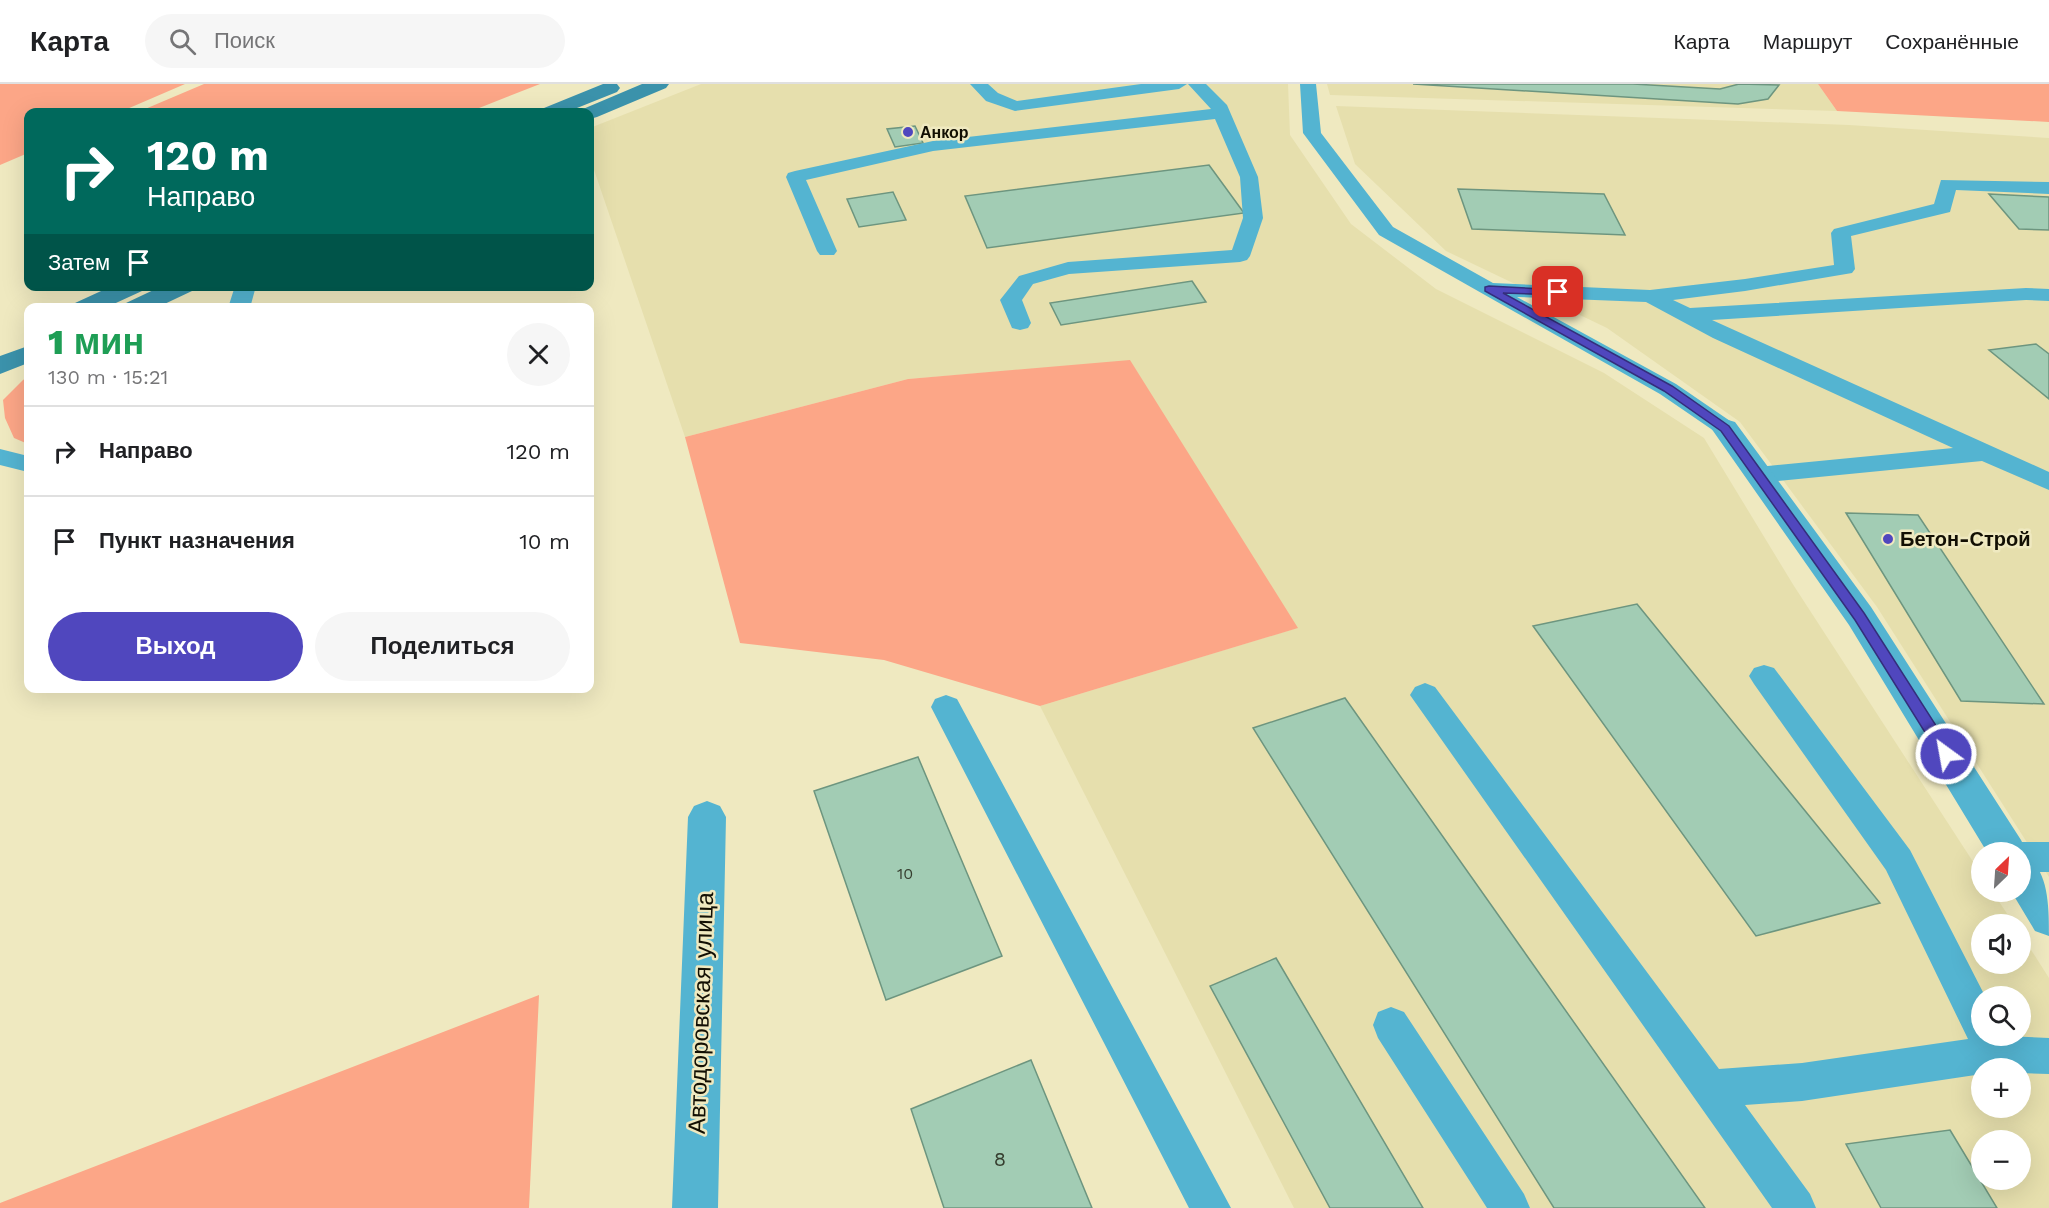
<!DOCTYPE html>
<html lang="ru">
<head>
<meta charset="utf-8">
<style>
  :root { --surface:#fff; --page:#f6f6f6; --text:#202124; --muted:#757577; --line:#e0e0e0; --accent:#5047be }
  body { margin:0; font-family:"Work Sans",sans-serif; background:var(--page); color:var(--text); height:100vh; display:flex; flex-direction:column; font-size:22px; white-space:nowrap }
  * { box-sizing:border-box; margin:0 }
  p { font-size:20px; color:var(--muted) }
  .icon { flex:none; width:33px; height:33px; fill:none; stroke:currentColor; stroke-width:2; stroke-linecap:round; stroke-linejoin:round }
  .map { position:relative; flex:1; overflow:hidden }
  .drawer { position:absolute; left:24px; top:219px; width:570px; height:390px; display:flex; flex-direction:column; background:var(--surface); border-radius:12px; box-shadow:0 6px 24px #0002 }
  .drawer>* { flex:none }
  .top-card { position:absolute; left:24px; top:24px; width:570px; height:183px; border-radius:12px; box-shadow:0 6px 24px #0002; background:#00695c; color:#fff; overflow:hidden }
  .needle { width:39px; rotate:25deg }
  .tools { position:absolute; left:1971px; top:758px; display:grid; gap:12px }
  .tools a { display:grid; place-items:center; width:60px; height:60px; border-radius:50%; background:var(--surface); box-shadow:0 6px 24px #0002; font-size:30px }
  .pin { position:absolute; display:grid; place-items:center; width:51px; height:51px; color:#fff; margin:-26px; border-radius:12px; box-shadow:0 3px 9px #0006 }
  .me { position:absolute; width:66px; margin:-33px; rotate:328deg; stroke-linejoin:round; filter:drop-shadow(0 0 4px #0008) }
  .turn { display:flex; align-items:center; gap:21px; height:126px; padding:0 24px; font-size:27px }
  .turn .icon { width:78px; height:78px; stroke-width:2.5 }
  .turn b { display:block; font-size:42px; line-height:51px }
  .then { display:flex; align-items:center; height:57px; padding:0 24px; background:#0003; gap:12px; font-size:22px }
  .round { display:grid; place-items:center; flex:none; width:63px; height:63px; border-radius:32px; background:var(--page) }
  .summary { display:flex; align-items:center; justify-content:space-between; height:102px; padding:0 24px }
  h1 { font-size:36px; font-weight:800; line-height:45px; color:#1e9e55 }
  .cta { display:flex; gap:12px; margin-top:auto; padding:12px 24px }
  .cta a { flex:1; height:69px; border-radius:36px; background:var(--accent); color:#fff; font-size:24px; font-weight:800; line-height:69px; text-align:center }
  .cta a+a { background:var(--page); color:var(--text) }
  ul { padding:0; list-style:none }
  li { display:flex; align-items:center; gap:18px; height:90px; padding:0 24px; border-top:2px solid var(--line) }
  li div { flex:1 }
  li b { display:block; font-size:22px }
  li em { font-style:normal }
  header { display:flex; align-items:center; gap:36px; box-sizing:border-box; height:84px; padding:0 30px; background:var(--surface); border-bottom:2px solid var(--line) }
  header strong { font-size:28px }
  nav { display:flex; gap:33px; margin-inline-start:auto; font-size:21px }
  .search { width:420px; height:54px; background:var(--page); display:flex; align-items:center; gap:15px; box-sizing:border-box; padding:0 21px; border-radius:33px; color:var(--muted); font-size:22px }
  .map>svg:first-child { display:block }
</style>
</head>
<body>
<header>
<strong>Карта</strong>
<div class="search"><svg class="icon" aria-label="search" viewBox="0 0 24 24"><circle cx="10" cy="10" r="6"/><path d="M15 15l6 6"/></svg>Поиск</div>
<nav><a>Карта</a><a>Маршрут</a><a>Сохранённые</a></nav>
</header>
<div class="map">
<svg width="2049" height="1124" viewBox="0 0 2049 1124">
  <rect width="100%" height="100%" fill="#efe9c0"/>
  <path fill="#e6dfad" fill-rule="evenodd" d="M 701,0 L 1288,0 L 1290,51 L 1351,140 L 1436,205 L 1604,289 L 1704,354 L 1794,502 L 1981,790 L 1982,807 L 1992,807 L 2014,840 L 1982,840 L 1982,879 L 2020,879 L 2021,850 L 2049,894 L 2049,1124 L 1294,1124 L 1040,622 L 1297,544 L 1130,277 L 908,295 L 685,353 L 590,74 L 590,44 ZM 1982,912 L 2020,912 L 2020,951 L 1982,951 ZM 1982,984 L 2020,984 L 2020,1023 L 1982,1023 ZM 1982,1056 L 2020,1056 L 2020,1095 L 1982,1095 Z
    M 1327,0 L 1818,0 L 1837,27 L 1330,11 Z
    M 1336,22 L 1849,41 L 2049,54 L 2049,793 L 1877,523 L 1740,338 L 1607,244 L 1446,167 L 1355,80 Z"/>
  <path fill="#fca687" d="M 0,0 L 185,0 L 120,28 L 28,28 L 28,69 L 0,81 Z
    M 204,0 L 540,0 L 469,28 L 138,28 Z
    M 1818,0 L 2049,0 L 2049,38 L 1837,27 Z
    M 1130,276 L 1298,544 L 1040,622 L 884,576 L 740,559 L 685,353 L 908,295 Z
    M 28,293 L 28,360 L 14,354 L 5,334 L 3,316 L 23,296 Z
    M 539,911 L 529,1124 L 0,1124 L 0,1119 Z"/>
  <path fill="#a2ccb4" stroke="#6d957f" stroke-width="1.5" d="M 1413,0 L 1633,0 L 1720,5 L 1739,0 L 1779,1 L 1768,15 L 1738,20 Z
    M 915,42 L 923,59 L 895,63 L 887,45 Z
    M 1209,81 L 1244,129 L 987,164 L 965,112 Z
    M 1458,105 L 1604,110 L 1625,151 L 1472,145 Z
    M 893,108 L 906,136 L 859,143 L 847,115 Z
    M 1989,110 L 2049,113 L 2049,146 L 2019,145 Z
    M 1192,197 L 1206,218 L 1061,241 L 1050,219 Z
    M 2036,260 L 2049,270 L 2049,315 L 1989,266 Z
    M 1846,429 L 1918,431 L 2044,620 L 1961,617 Z
    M 1637,520 L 1880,819 L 1756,852 L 1533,542 Z
    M 1345,614 L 1705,1124 L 1554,1124 L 1253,644 Z
    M 918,673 L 1002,872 L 886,916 L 814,707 Z
    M 1276,874 L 1423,1124 L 1330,1124 L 1210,902 Z
    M 1031,976 L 1092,1124 L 944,1124 L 911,1025 Z
    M 1950,1046 L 1997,1124 L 1881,1124 L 1846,1060 Z"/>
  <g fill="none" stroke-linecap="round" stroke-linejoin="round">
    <path fill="#54b4d1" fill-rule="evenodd" d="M 970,0 L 988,0 L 998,9 L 1017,17 L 1141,0 L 1187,0 L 1179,5 L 1015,27 L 986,17 Z
      M 1188,0 L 1206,0 L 1227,21 L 1258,93 L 1263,134 L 1250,172 L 1247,176 L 1240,178 L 1069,190 L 1033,200 L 1022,216 L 1031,239 L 1028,244 L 1020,246 L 1012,244 L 1000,216 L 1019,192 L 1068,178 L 1232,166 L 1243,134 L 1240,93 L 1215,35 L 933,67 L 806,96 L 837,167 L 834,171 L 820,171 L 817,167 L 786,93 L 788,89 L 795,87 L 933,57 L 1211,25 Z
      M 1300,0 L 1316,0 L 1321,49 L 1393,143 L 1493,199 L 1650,206 L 1745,195 L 1834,181 L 1831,149 L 1834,145 L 1934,120 L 1941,96 L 2049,98 L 2049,110 L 1956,106 L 1950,128 L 1851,152 L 1855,185 L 1852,189 L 1745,207 L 1673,216 L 1690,224 L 2026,204 L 2049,205 L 2049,217 L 2026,216 L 1712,236 L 2049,388 L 2049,406 L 1982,377 L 1758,399 L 1749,397 L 1746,391 L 1749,385 L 1758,383 L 1953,364 L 1713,254 L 1646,218 L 1517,213 L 1676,300 L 1733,339 L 1737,344 L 1733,349 L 1725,352 L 1717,349 L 1660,310 L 1379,151 L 1303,49 Z
      M 235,202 L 256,202 L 250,224 L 228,224 Z
      M 0,365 L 28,372 L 28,388 L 0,381 Z
      M 1764,581 L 1774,584 L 1910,766 L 1985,912 L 1982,912 L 1982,951 L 2049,954 L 2049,990 L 2020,989 L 2020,984 L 1982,984 L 1982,990 L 1802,1017 L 1745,1021 L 1810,1110 L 1816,1124 L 1772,1124 L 1410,611 L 1415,603 L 1425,599 L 1435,603 L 1719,985 L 1802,979 L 1968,955 L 1886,786 L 1754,600 L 1749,592 L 1754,584 Z
      M 946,611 L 957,615 L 1231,1124 L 1189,1124 L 931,623 L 935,615 Z
      M 2020,758 L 2049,758 L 2049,788 L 2020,788 L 2020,768 L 2006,768 L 2008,763 Z
      M 1391,923 L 1404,928 L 1524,1110 L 1530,1124 L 1487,1124 L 1378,954 L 1373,941 L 1378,928 Z"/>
    <path fill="#54b4d1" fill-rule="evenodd" d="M 1725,335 L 1735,338 L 1871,523 L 2021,756 L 2027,768 L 2025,773 C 2049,784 2049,825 2049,852 L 2035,847 L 2011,807 L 2020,807 L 2020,768 L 1987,768 L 1849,541 L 1711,344 L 1715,338 Z
      M 707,717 L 720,722 L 726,733 L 718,1124 L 672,1124 L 688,733 L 694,722 Z"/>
    <path fill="#3b92ab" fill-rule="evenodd" d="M 603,0 L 617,0 L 620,4 L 617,8 L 567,28 L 541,28 L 544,24 Z
      M 642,0 L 669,0 L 666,4 L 597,33 L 590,35 L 590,28 L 580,28 L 583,25 Z
      M 112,202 L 145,202 L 142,207 L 105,224 L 72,224 L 75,219 Z
      M 162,202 L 195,202 L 192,207 L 156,224 L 123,224 L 126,219 Z
      M 28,262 L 28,279 L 0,290 L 0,272 Z"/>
  </g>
  <path fill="#5047be" stroke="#342e7c" stroke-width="1.5" d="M 1489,202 L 1561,206 L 1563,208 L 1558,211 L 1503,209 L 1672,302 L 1729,342 L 1864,529 L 1951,665 L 1953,670 L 1951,674 L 1941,674 L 1855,536 L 1721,347 L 1664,307 L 1485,207 L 1485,203 Z"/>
  <g fill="#5047be" stroke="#efe9c0" stroke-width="2">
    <circle cx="908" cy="48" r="6"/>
    <circle cx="1888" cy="455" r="6"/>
  </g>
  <g text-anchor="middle" stroke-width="5" stroke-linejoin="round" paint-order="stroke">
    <g font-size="16" font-weight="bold" fill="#120f03" stroke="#efe9c0" text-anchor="start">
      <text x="920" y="54">Анкор</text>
    </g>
    <g font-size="16" fill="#363e2f">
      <text x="905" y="795">10</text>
    </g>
    <g font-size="20" font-weight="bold" fill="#120f03" stroke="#efe9c0" text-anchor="start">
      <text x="1900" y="462">Бетон-Строй</text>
    </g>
    <g font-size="20" fill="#363e2f">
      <text x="1000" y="1082">8</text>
    </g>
    <g font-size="24" fill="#120f03" stroke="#efe9c0">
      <text transform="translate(701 929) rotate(-88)" y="8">Автодоровская улица</text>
    </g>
  </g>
</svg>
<div class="tools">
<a><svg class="needle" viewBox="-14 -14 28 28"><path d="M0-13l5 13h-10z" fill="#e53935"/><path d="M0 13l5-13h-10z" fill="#757577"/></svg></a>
<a><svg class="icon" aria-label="sound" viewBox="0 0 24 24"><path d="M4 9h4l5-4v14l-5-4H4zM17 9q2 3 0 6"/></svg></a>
<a><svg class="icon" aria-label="search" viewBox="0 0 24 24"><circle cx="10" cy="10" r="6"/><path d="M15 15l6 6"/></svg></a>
<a>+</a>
<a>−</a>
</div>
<div class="pin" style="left:1558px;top:208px;background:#d93025"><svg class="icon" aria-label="arrive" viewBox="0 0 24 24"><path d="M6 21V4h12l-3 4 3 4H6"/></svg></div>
<svg class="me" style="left:1946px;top:670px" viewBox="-20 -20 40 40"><circle r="17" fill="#5047be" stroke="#fff" stroke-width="3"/><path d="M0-11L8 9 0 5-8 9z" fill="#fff"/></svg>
<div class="top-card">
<div class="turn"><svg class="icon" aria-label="right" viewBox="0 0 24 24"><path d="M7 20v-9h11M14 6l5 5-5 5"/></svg><div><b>120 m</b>Направо</div></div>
<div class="then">Затем<svg class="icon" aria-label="arrive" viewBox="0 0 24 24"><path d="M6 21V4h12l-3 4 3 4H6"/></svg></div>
</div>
<section class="drawer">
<div class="summary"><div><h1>1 мин</h1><p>130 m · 15:21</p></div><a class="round"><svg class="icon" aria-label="close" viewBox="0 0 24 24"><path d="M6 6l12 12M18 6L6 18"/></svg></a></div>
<ul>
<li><svg class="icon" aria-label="right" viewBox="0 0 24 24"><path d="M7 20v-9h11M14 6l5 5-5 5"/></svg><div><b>Направо</b></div><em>120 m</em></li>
<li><svg class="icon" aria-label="arrive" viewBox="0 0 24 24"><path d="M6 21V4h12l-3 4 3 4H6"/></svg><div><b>Пункт назначения</b></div><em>10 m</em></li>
</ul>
<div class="cta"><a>Выход</a><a>Поделиться</a></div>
</section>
</div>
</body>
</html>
